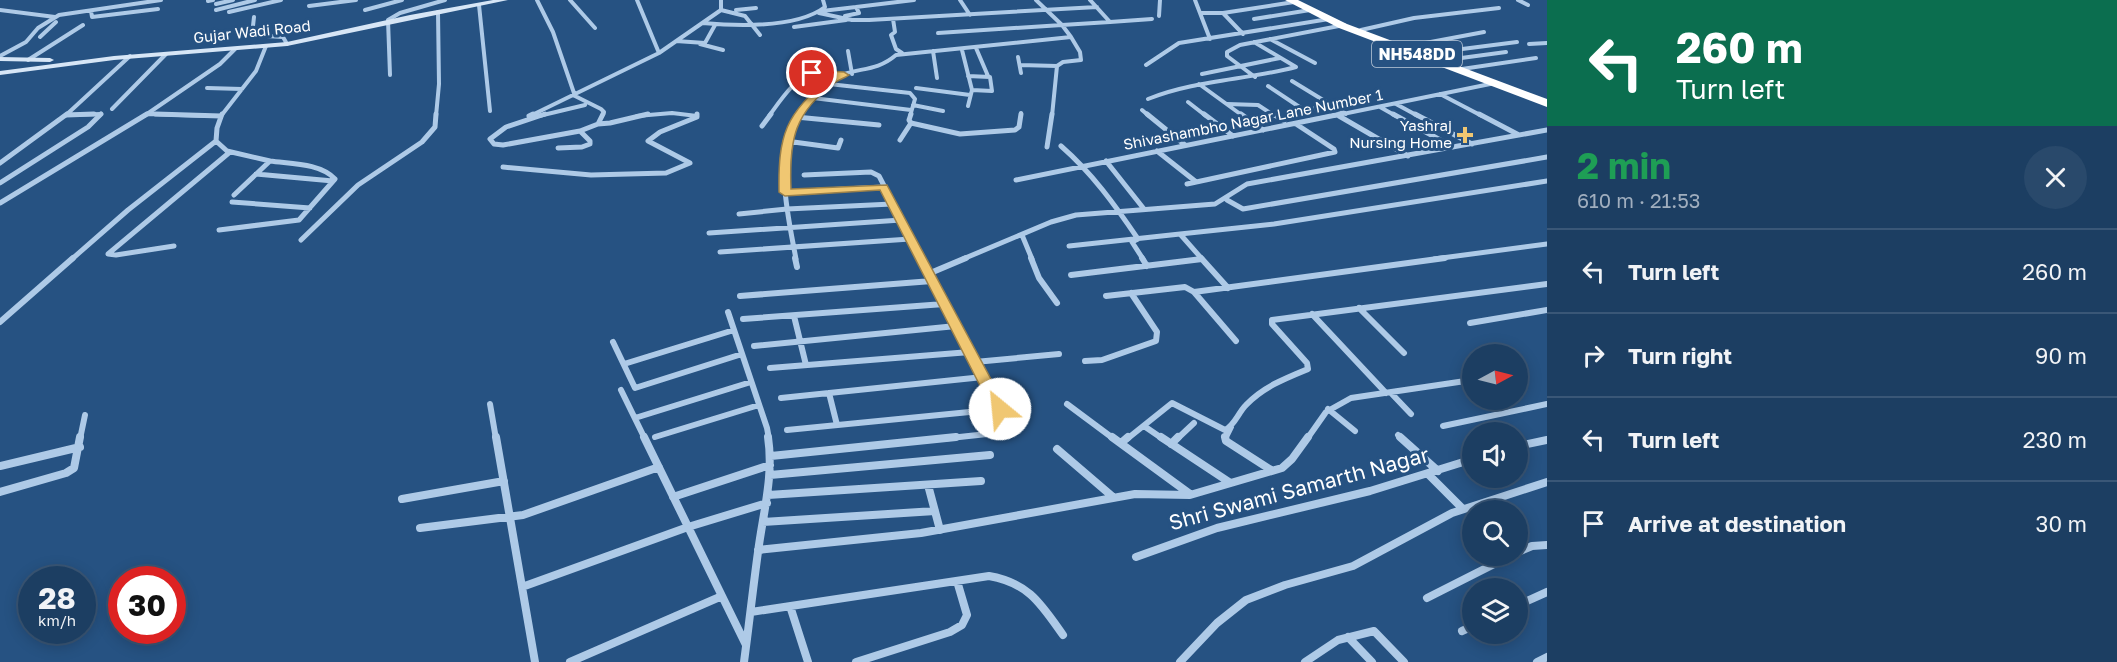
<!DOCTYPE html>
<html lang="en">
<head>
<meta charset="utf-8">
<style>
  :root { --surface:#1c3e62; --page:#29496b; --text:#f1f3f6; --muted:#a0aebe; --line:#3a5777 }
  body { margin:0; font-family:"Golos Text",sans-serif; background:var(--page); color:var(--text); height:100vh; display:flex; flex-direction:column; font-size:22px; white-space:nowrap }
  * { box-sizing:border-box; margin:0 }
  p { font-size:20px; color:var(--muted) }
  .icon { flex:none; width:33px; height:33px; fill:none; stroke:currentColor; stroke-width:2; stroke-linecap:round; stroke-linejoin:round }
  .map { position:relative; flex:1; overflow:hidden }
  .sheet { display:flex; flex-direction:column; background:var(--surface); width:570px }
  .sheet>* { flex:none }
  .banner { background:#0b6e4f; color:#fff; overflow:hidden }
  .needle { width:39px; rotate:83deg }
  .buttons { position:absolute; left:1462px; top:344px; display:grid; gap:12px }
  .buttons a { display:grid; place-items:center; width:66px; height:66px; border-radius:50%; background:var(--surface); box-shadow:0 3px 15px #0003,0 0 0 2px var(--line); font-size:30px }
  .speed { position:absolute; left:18px; top:566px; display:flex; gap:12px; font-size:30px; font-weight:700; text-align:center }
  .speed>* { display:grid; place-content:center; width:78px; height:78px; border-radius:50%; background:var(--surface); box-shadow:0 3px 15px #0003,0 0 0 2px var(--line); line-height:1 }
  .speed small { font-size:15px; font-weight:400 }
  .speed .limit { border:9px solid #d22; background:#fff; color:#111 }
  .pin { position:absolute; display:grid; place-items:center; width:51px; height:51px; color:#fff; margin:-26px; border:3px solid #fff; border-radius:50%; box-shadow:0 2px 6px #0007 }
  .me { position:absolute; width:66px; margin:-33px; rotate:332deg; stroke-linejoin:round; filter:drop-shadow(0 0 4px #0008) }
  .turn { display:flex; align-items:center; gap:21px; height:126px; padding:0 30px; font-size:27px }
  .turn .icon { width:78px; height:78px; stroke-width:2.5 }
  .turn b { display:block; font-size:42px; line-height:51px }
  .round { display:grid; place-items:center; flex:none; width:63px; height:63px; border-radius:32px; background:var(--page) }
  .head { display:flex; align-items:center; justify-content:space-between; height:102px; padding:0 30px }
  h1 { font-size:36px; font-weight:700; line-height:45px; color:#1e9e55 }
  ul { padding:0; list-style:none }
  li { display:flex; align-items:center; gap:18px; height:84px; padding:0 30px; border-top:2px solid var(--line) }
  li div { flex:1 }
  li b { display:block; font-size:22px }
  li em { font-style:normal }
  main { display:flex; flex:1; min-height:0 }
  .map>svg:first-child { display:block }
</style>
</head>
<body>
<main>
<div class="map">
<svg width="1547" height="662" viewBox="0 0 1547 662">
  <rect width="100%" height="100%" fill="#265282"/>
  <g fill="none" stroke-linecap="round" stroke-linejoin="round">
    <path stroke="#aecae7" stroke-width="4" d="M 537,0 L 553,32 L 575,96 L 601,109 L 604,112 L 602,116
      M 570,0 L 595,28
      M 637,0 L 659,53
      M 960,0 L 970,15
      M 1036,0 L 1062,25
      M 1195,0 L 1210,39
      M 1518,0 L 1528,5
      M 208,1 L 213,0
      M 216,4 L 233,0
      M 479,5 L 490,111
      M 309,6 L 356,0
      M 0,10 L 55,17
      M 216,10 L 255,0
      M 365,10 L 402,0
      M 721,10 L 745,16 L 760,35
      M 736,10 L 756,8
      M 91,11 L 92,17 L 158,9
      M 822,11 L 856,7
      M 229,12 L 281,0
      M 819,13 L 852,20 L 869,20 L 1097,7
      M 1200,13 L 1223,13
      M 845,16 L 859,13 L 856,7 L 914,0
      M 1159,16 L 1160,0
      M 254,17 L 252,35 L 283,37 L 287,44
      M 893,19 L 895,32 L 891,35 L 896,49 L 902,53
      M 1254,19 L 1310,10
      M 1110,22 L 1152,19
      M 702,23 C 737,26 796,29 825,7 L 823,0
      M 794,27 L 846,20
      M 1361,30 L 1414,18 L 1499,8
      M 938,33 L 1062,25
      M 1243,34 L 1223,13 L 1294,2
      M 40,37 L 56,22
      M 1270,39 L 1315,63
      M 676,41 L 705,43 L 715,25
      M 700,44 L 723,50
      M 1529,44 L 1547,43
      M 1404,47 L 1484,32
      M 976,48 L 988,76
      M 962,50 L 972,90 L 968,106
      M 848,51 L 852,74
      M 933,51 L 937,78
      M 1423,54 L 1517,42
      M 0,56 L 26,42 L 38,28 L 59,15 L 161,0
      M 1018,57 L 1021,73
      M 28,60 L 83,25
      M 1439,61 L 1506,52
      M 1020,65 L 1057,66
      M 1146,65 L 1179,43 L 1329,19
      M 1462,69 L 1536,58
      M 1202,74 L 1280,58
      M 390,75 L 388,20 L 400,13 L 445,0
      M 968,76 L 990,77 L 992,91 L 972,90
      M 1255,77 L 1227,56 L 1227,52 L 1240,45 L 1344,25
      M 1292,81 L 1346,114
      M 829,84 L 910,93 L 915,99 L 910,116
      M 1199,84 L 1243,116
      M 1268,86 L 1304,110 L 1332,105
      M 207,88 L 242,89
      M 916,88 L 970,95
      M 1440,94 L 1482,116
      M 813,98 L 911,110
      M 1148,99 C 1195,80 1247,80 1296,67 L 1254,42
      M 1188,102 L 1206,116
      M 1227,104 L 1258,105 L 1275,116
      M 1396,104 L 1418,116
      M 913,105 L 943,111
      M 1380,107 L 1396,116
      M 112,109 L 166,54
      M 1142,110 L 1149,116
      M 66,115 L 101,114 L 99,116
      M 65,116 L 130,56
      M 144,116 L 147,114
      M 210,116 L 147,114 L 220,64 L 235,49
      M 221,116 L 256,71 L 266,46
      M 436,116 L 439,84 L 438,12
      M 530,116 L 659,53 L 721,10 L 721,0
      M 539,116 L 585,105
      M 637,116 L 672,113 L 697,116
      M 769,116 C 780,101 796,76 815,72 C 823,71 832,74 840,75
      M 797,116 C 808,101 821,84 838,76 C 860,67 876,72 896,55 L 1071,37 L 1062,25 L 1110,22 L 1090,0
      M 1021,116 L 1021,113
      M 1052,116 L 1057,66 L 1063,62 L 1081,60 L 1080,52 L 1071,37
      M 1333,116 L 1495,83"/>
    <path stroke="#aecae7" stroke-width="5" d="M 155,114 L 221,116
      M 222,114 L 217,128 L 216,141 L 227,151 L 270,161 L 234,195
      M 545,114 L 506,127 L 490,139 L 494,144 L 503,145 L 580,131
      M 798,114 L 796,117 L 879,125
      M 911,114 L 909,120 L 911,123 L 960,134 L 1015,130 L 1019,127 L 1021,114
      M 1147,114 L 1185,145
      M 1204,114 L 1233,136
      M 1241,114 L 1263,130
      M 1273,114 L 1284,121
      M 1393,114 L 1453,147
      M 1415,114 L 1472,144
      M 1479,114 L 1519,135
      M 66,115 L 94,114
      M 529,116 L 533,114
      M 1339,116 L 1408,156
      M 598,124 L 610,123 L 648,114
      M 762,126 L 771,114
      M 900,140 L 911,123
      M 786,141 L 838,148 L 841,140
      M 1061,146 C 1092,173 1115,205 1138,239 L 1132,242 L 1143,259
      M 1047,147 L 1052,114
      M 558,148 L 582,147 L 590,144 L 590,141 L 580,131 L 598,124 L 603,114
      M 1157,151 L 1195,181
      M 1106,161 L 1144,209
      M 0,163 L 67,114
      M 503,167 L 591,175 L 666,173 L 690,163 L 648,141 L 660,132 L 697,117 L 697,114
      M 256,174 L 333,181
      M 804,175 L 871,172 L 879,176 L 922,259
      M 1016,180 L 1341,114
      M 0,183 L 88,127 L 101,114
      M 1187,184 L 1335,152 L 1334,149 L 1296,124
      M 785,192 L 883,187
      M 1227,200 L 1243,209 L 1547,157
      M 232,202 L 310,208
      M 0,203 L 147,114
      M 739,214 L 787,209 L 892,204
      M 219,230 L 299,220 L 335,179 C 320,163 291,164 270,161
      M 709,233 L 901,220
      M 1022,235 L 1032,259
      M 301,240 L 358,185 L 422,142 L 435,127 L 436,114
      M 174,246 L 116,255 L 108,254 L 230,152
      M 1069,246 L 1180,234
      M 720,252 L 910,239
      M 72,259 L 128,210 L 216,141
      M 796,259 C 787,211 775,164 796,117
      M 963,259 L 1051,222 L 1076,215 L 1215,204 L 1247,184 L 1547,130
      M 1199,259 L 1202,259
      M 1202,259 L 1180,234 L 1274,224 L 1547,181
      M 1434,259 L 1547,244"/>
    <path stroke="#aecae7" stroke-width="6" d="M 795,258 L 797,267
      M 921,258 L 1004,417
      M 1031,258 L 1039,278 L 1057,303
      M 1142,258 L 1147,266
      M 1201,258 L 1228,288
      M 928,274 L 966,258
      M 1071,275 L 1202,259
      M 1194,292 L 1445,258
      M 740,296 L 932,281
      M 1106,296 L 1185,287 L 1194,292 L 1236,341
      M 1359,308 L 1404,353
      M 728,312 L 767,428 L 769,439
      M 1312,314 L 1386,393
      M 794,316 L 806,365
      M 743,319 L 944,304
      M 0,322 L 73,258
      M 1470,323 L 1547,310
      M 613,342 L 635,388 L 742,354
      M 754,346 L 956,326
      M 1085,361 L 1102,360 L 1156,341 L 1157,332 L 1131,293
      M 975,362 L 1059,354
      M 624,364 L 734,330
      M 770,368 L 970,352
      M 621,390 L 645,439
      M 829,393 L 837,425
      M 1391,393 L 1411,414
      M 781,398 L 983,377
      M 490,404 L 496,439
      M 1067,404 L 1114,439
      M 1328,409 L 1355,431
      M 635,418 L 751,382
      M 1144,426 L 1163,439
      M 1443,426 L 1547,404
      M 787,430 L 1000,409
      M 1398,435 L 1402,439
      M 655,437 L 759,405
      M 80,439 L 85,415
      M 941,439 L 987,434
      M 1127,439 L 1172,403 L 1225,430 C 1235,425 1238,413 1246,405 C 1263,387 1286,378 1308,369 L 1307,363 L 1272,324 L 1272,320 L 1547,284
      M 1177,439 L 1194,423
      M 1225,439 L 1231,427
      M 1307,439 L 1326,412 L 1351,398 L 1472,380"/>
    <path stroke="#aecae7" stroke-width="8" d="M 496,437 L 535,662
      M 644,437 L 746,645
      M 1112,437 L 1190,494
      M 1161,437 L 1229,482
      M 1225,437 L 1226,441 L 1271,470
      M 1400,437 L 1438,471
      M 1121,443 L 1128,437
      M 1171,444 L 1178,437
      M 1518,446 L 1547,440
      M 1057,449 L 1113,497
      M 771,456 L 956,437
      M 0,466 L 80,447
      M 1428,474 L 1463,509
      M 770,475 L 990,455
      M 928,485 L 940,530
      M 0,492 L 66,473 L 74,468 L 80,437
      M 768,495 L 981,481
      M 673,497 L 770,465
      M 402,499 L 504,481
      M 763,522 L 935,511
      M 420,528 L 523,515 L 659,467
      M 758,550 L 921,533 L 1135,494 L 1190,495 L 1282,468 L 1292,459 L 1308,437
      M 1518,552 L 1532,546 L 1547,545
      M 1136,557 L 1217,528 L 1370,491 L 1473,459
      M 522,587 L 688,527 L 767,503
      M 1427,598 L 1512,555
      M 1518,605 L 1547,592
      M 790,606 L 808,662
      M 751,612 L 989,576 C 1029,583 1041,604 1063,635
      M 1462,631 L 1473,626
      M 1348,637 L 1372,662
      M 570,662 L 722,596
      M 744,662 C 749,625 753,588 758,552 C 763,513 774,476 768,437
      M 856,662 L 950,632 L 962,625 L 967,615 L 957,581
      M 1180,662 L 1217,623 L 1246,600 L 1285,585 L 1353,566 L 1452,513 L 1547,482
      M 1305,662 L 1338,640 L 1374,631 L 1404,662
      M 1537,662 L 1547,657"/>
    <path fill="#d7e6f6" fill-rule="evenodd" d="M 493,0 L 508,0 L 287,46 L 114,60 L 0,75 L 0,71 L 114,56 L 287,42 L 410,15 Z
      M 0,57 L 50,58 L 54,60 L 50,62 L 0,61 Z"/>
    <path fill="#fff" fill-rule="evenodd" d="M 1285,0 L 1298,0 L 1347,24 L 1547,99 L 1547,107 L 1339,28 Z"/>
  </g>
  <path fill="#f0c772" stroke="#9c814a" stroke-width="1.5" d="M 812,70 L 844,72 L 849,75 C 845,78 840,79 836,82 C 794,112 789,140 791,189 L 887,185 L 1007,409 L 1005,413 L 994,413 L 880,190 L 785,196 L 779,192 C 778,136 785,113 831,77 L 809,75 L 807,73 Z"/>
  <path fill="#f0c772" stroke="#265282" stroke-width="2" d="M1462 126h6v6h6v6h-6v6h-6v-6h-6v-6h6z"/>
  <g text-anchor="middle" stroke-width="6" stroke-linejoin="round" paint-order="stroke">
    <g font-size="15" fill="#fff" stroke="#265282">
      <text transform="translate(252 32) rotate(-6)" y="5">Gujar Wadi Road</text>
      <text transform="translate(1253 120) rotate(-11)" y="5">Shivashambho Nagar Lane Number 1</text>
    </g>
    <g font-size="15" fill="#fff" stroke="#265282" text-anchor="end">
      <text x="1452" y="131">Yashraj<tspan x="1452" dy="17">Nursing Home</tspan></text>
    </g>
    <rect fill="#265282" stroke="#becbda" stroke-width="1.5" x="1372" y="41" width="90" height="26" rx="4.5"/>
    <g font-size="16" font-weight="bold" fill="#fff">
      <text x="1417" y="60">NH548DD</text>
    </g>
    <g font-size="21" fill="#fff" stroke="#265282">
      <text transform="translate(1299 489) rotate(-15)" y="7">Shri Swami Samarth Nagar</text>
    </g>
  </g>
</svg>
<div class="buttons">
<a><svg class="needle" viewBox="-14 -14 28 28"><path d="M0-13l5 13h-10z" fill="#e53935"/><path d="M0 13l5-13h-10z" fill="#a0aebe"/></svg></a>
<a><svg class="icon" aria-label="sound" viewBox="0 0 24 24"><path d="M4 9h4l5-4v14l-5-4H4zM17 9q2 3 0 6"/></svg></a>
<a><svg class="icon" aria-label="search" viewBox="0 0 24 24"><circle cx="10" cy="10" r="6"/><path d="M15 15l6 6"/></svg></a>
<a><svg class="icon" aria-label="layers" viewBox="0 0 24 24"><path d="M12 4l9 5-9 5-9-5zM3 14l9 5 9-5"/></svg></a>
</div>
<div class="speed"><div>28<small>km/h</small></div><div class="limit">30</div></div>
<div class="pin" style="left:812px;top:73px;background:#d93025"><svg class="icon" aria-label="arrive" viewBox="0 0 24 24"><path d="M6 21V4h12l-3 4 3 4H6"/></svg></div>
<svg class="me" style="left:1000px;top:409px" viewBox="-20 -20 40 40"><circle r="19" fill="#fff"/><path d="M0-13L10 11 0 6-10 11z" fill="#f0c772"/></svg>
</div>
<section class="sheet">
<div class="banner">
<div class="turn"><svg class="icon" aria-label="left" viewBox="0 0 24 24"><path d="M17 20v-9H6M10 6l-5 5 5 5"/></svg><div><b>260 m</b>Turn left</div></div>
</div>
<div class="head"><div><h1>2 min</h1><p>610 m · 21:53</p></div><a class="round"><svg class="icon" aria-label="close" viewBox="0 0 24 24"><path d="M6 6l12 12M18 6L6 18"/></svg></a></div>
<ul>
<li><svg class="icon" aria-label="left" viewBox="0 0 24 24"><path d="M17 20v-9H6M10 6l-5 5 5 5"/></svg><div><b>Turn left</b></div><em>260 m</em></li>
<li><svg class="icon" aria-label="right" viewBox="0 0 24 24"><path d="M7 20v-9h11M14 6l5 5-5 5"/></svg><div><b>Turn right</b></div><em>90 m</em></li>
<li><svg class="icon" aria-label="left" viewBox="0 0 24 24"><path d="M17 20v-9H6M10 6l-5 5 5 5"/></svg><div><b>Turn left</b></div><em>230 m</em></li>
<li><svg class="icon" aria-label="arrive" viewBox="0 0 24 24"><path d="M6 21V4h12l-3 4 3 4H6"/></svg><div><b>Arrive at destination</b></div><em>30 m</em></li>
</ul>
</section>
</main>
</body>
</html>
